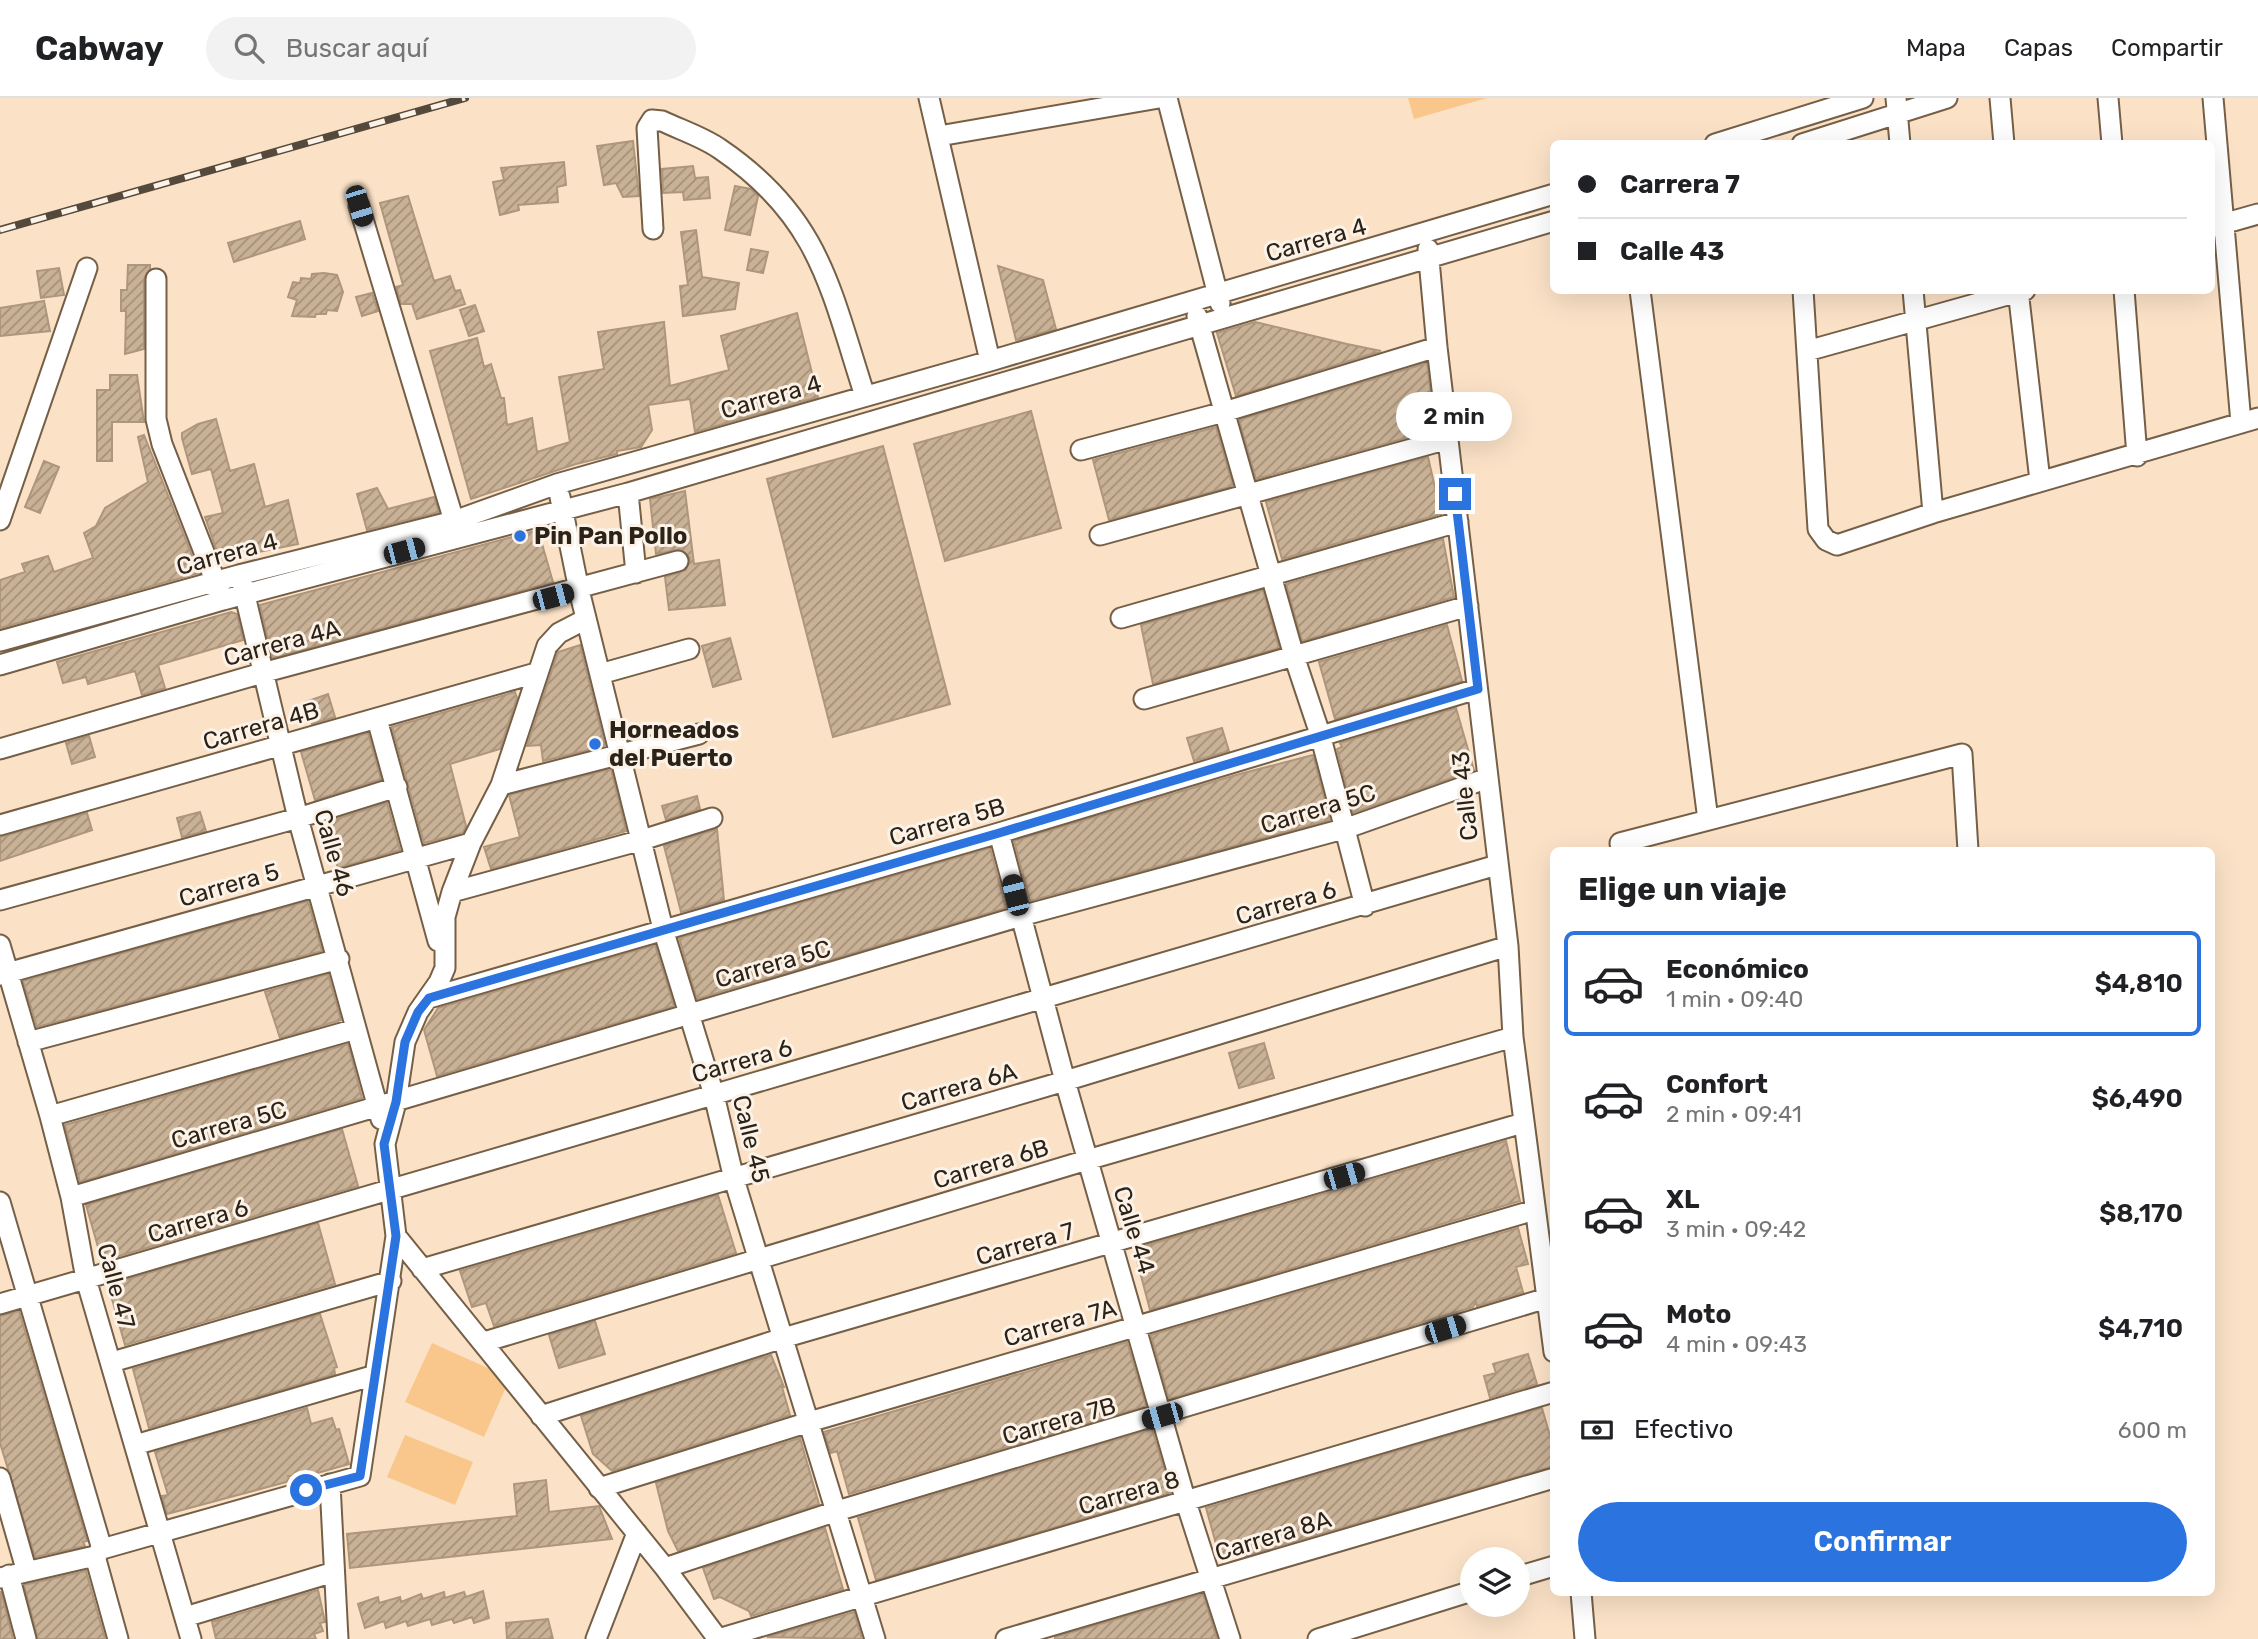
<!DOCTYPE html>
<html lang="es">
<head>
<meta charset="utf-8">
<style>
	body { margin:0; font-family:Rubik,sans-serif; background:#f2f2f2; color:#202124; height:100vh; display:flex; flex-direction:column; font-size:26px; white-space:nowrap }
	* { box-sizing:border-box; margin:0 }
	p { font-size:23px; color:#757577 }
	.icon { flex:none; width:38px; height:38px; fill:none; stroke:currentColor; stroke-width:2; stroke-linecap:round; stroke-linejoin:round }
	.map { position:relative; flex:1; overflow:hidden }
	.drawer { position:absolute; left:1550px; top:749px; width:665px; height:749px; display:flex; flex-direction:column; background:#fff; border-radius:10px; box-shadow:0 7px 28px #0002 }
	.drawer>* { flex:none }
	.hud { position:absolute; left:1550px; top:42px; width:665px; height:154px; border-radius:10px; box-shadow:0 7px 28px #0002; display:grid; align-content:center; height:154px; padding:0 28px; background:#fff }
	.controls { position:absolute; left:1460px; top:1449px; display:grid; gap:14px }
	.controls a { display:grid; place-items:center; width:70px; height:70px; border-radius:50%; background:#fff; box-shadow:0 7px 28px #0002; font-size:35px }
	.end { position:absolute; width:32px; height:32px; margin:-16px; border:9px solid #2b73df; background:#fff; box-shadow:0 0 0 4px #fff }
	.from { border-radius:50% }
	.bubble { position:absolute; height:49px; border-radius:24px; background:#fff; box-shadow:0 7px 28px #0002; font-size:23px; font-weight:600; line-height:49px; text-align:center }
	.car { position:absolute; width:21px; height:42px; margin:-21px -10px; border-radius:9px; box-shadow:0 0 5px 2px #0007; background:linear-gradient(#222 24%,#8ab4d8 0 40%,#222 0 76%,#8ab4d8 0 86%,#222 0) }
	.hud b { display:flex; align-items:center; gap:24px; height:66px; font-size:26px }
	.hud b+b { border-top:2px solid #e0e0e0 }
	.hud i { width:18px; height:18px; background:#202124 }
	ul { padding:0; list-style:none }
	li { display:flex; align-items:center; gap:21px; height:105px; margin:0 14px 10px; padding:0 14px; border:4px solid transparent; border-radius:10px }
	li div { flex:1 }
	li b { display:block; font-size:26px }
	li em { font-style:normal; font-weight:600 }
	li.on { border-color:#2b73df }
	li>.icon { width:63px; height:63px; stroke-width:1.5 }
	h2 { padding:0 28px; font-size:32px; line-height:84px }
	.pay { display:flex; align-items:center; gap:18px; height:77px; padding:0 28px; font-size:26px }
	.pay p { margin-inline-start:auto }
	.primary-button { display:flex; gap:14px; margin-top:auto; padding:14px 28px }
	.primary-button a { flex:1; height:80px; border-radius:42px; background:#2b73df; color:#fff; font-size:28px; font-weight:600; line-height:80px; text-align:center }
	header { display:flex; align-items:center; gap:42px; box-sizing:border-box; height:98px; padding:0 35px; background:#fff; border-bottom:2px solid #e0e0e0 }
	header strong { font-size:33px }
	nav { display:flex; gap:38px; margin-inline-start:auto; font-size:24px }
	.search { width:490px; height:63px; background:#f2f2f2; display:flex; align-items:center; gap:18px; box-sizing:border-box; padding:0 24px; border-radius:38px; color:#757577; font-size:26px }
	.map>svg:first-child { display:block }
	.garden { fill:#f9c68c }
	.building { fill:url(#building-hatch); stroke:#ae967d; stroke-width:2 }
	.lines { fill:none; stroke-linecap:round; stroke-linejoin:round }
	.minor-casing { stroke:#755f47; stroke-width:23 }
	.minor { stroke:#fff; stroke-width:19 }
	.rail-casing { stroke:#55493b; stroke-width:8 }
	.rail { stroke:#fcf2e7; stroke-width:5; stroke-dasharray:16; stroke-linecap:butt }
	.route { stroke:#2b73df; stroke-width:9 }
	.poi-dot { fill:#2b73df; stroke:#fcf2e7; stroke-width:2.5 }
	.labels { text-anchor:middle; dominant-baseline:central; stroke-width:6; stroke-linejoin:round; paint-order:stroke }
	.street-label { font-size:24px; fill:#2b2218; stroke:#fcf2e7 }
	.poi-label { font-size:24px; font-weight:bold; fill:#2b2218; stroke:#fcf2e7; text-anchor:start }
</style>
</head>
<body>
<header>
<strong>Cabway</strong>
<div class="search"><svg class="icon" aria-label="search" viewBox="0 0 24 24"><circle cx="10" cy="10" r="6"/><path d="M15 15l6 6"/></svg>Buscar aquí</div>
<nav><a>Mapa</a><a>Capas</a><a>Compartir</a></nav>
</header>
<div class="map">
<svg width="2258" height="1541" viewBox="0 0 2258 1541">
	<defs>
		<pattern id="building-hatch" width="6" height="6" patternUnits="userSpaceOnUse" patternTransform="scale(1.75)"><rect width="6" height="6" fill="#c9b196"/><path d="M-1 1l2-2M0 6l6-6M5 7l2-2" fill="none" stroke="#a39079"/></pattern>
	</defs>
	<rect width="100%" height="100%" fill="#fbe2c7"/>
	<path class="garden" d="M1408 0H1487L1414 21Z
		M432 1245 510 1280 484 1339 405 1304Z
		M405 1337 473 1364 455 1407 387 1379Z"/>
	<path class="building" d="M633 43 639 98 623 99 616 85 604 87 597 48Z
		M564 64 566 87 557 89 558 104 518 107 519 112 500 117 493 84 504 82 501 70Z
		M693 68 695 80 708 79 710 100 684 102 683 94 663 95 662 71Z
		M735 88 751 91 758 98 750 137 725 132Z
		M408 98 434 183 450 178 455 193 460 192 465 206 417 221 412 206H401L396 189 403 187 380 105Z
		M300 123 305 141 234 164 228 145Z
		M696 132 702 179 739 185 735 211 683 218 680 188 688 187 681 134Z
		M751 151 768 154 763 175 747 172Z
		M128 167H150V171L144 181V251L125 256 126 213H121V192H127Z
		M998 168 1043 182 1056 231 1016 242Z
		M59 170 64 197 41 200 37 173Z
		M324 175 337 177 343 194 337 213 327 212 326 216H316L315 219 292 218 297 202 288 199 293 184 300 185 301 180 311 181 312 176Z
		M372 195 378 213 362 218 356 199Z
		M44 203 50 233 0 238V210Z
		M475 207 484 233 469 238 460 212Z
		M797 215 818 299 695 334 690 301 648 307 652 332 641 349 617 353V356L576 366 471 401 430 253 477 240 484 269 491 266 501 300H504L507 327 532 320 537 354 570 344 559 279 604 271 598 234 664 224 670 288 729 272 721 238Z
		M1255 224 1347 246 1381 253 1236 298 1217 235Z
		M1427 265 1435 332 1256 381 1239 322Z
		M110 277H137L144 324H112V363H97V292H110Z
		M1031 313 1061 430 945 463 914 346Z
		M216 321 230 373 254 366 265 409 288 402 298 446 220 462 205 419 223 415 211 371 192 376 182 340V335L198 326Z
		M1216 329 1233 388 1109 422 1093 362Z
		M144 337 199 475 0 530V482L25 474 22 466 48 458 54 474 93 460 84 435 96 428 105 410 148 384 138 339Z
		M883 348 950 606 833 639 767 381Z
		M1428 359 1441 416 1282 461 1266 404Z
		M44 363 59 369 40 415 25 409Z
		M377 390 388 411 434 399 439 414 367 432 357 396Z
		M685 393 694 466 719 462 725 507 669 512 665 479 686 472 690 460 680 451 656 456 650 401Z
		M538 432 553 484 272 560 260 507Z
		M1443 441 1454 499 1302 543 1286 486Z
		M1263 492 1279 550 1153 586 1141 527Z
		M231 514 237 516 243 542 158 567 165 590 142 597 135 573 88 586 86 579 63 585 57 564Z
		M1447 527 1462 583 1335 621 1319 564Z
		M730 540 741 581 713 589 702 548Z
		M580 547 605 648 543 663 541 647 527 648 558 554Z
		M515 594 517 600 500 651 450 666 466 728 463 735 424 745 392 629Z
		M328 596 335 619 312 626 305 604Z
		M1456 610 1474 672 1353 715 1337 651 1342 649 1340 645Z
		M1222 630 1229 653 1194 663 1187 640Z
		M368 635 381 681 315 702 301 654Z
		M89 638 95 659 72 666 66 645Z
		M1313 657 1330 722 1030 803 1014 743 1236 677Z
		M611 671 626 733 491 771 484 749 520 739 509 697Z
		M697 698 700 711 666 722 662 708Z
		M387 705 400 752 338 770 324 725Z
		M200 714 206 733 182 739 177 720Z
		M87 715 92 732 0 763V739Z
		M717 731 724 802 681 814 664 748Z
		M990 750 1006 810 697 901 679 840Z
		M308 803 322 853 37 929 23 883Z
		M655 847 674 908 437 978 424 932 438 910Z
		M328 876 341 922 280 940 265 894Z
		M1264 945 1274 980 1239 990 1229 955Z
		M348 946 362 1000 80 1084 65 1027Z
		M342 1031 358 1088 102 1163 86 1107Z
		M1506 1043 1520 1103 1150 1212 1134 1151Z
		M718 1097 736 1155 494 1228 486 1205 472 1209 460 1173Z
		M318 1125 335 1186 125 1247 108 1187Z
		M1518 1130 1528 1166 1516 1169 1523 1194 1477 1208 1476 1204 1473 1209 1169 1301 1151 1237Z
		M19 1213 87 1443 83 1444 85 1448 35 1459 0 1345V1218Z
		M320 1216 337 1269 334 1270 335 1276 149 1330 133 1271Z
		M595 1223 605 1256 559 1270 549 1237Z
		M1127 1244 1146 1308 849 1396 837 1353 831 1355 824 1334Z
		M1528 1256 1537 1286 1490 1300 1484 1278 1496 1275 1493 1266Z
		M771 1257 784 1289H782L790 1317 612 1373 593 1356 581 1318Z
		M307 1310 311 1326 332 1320 336 1332 339 1331 349 1366 307 1378H288L290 1383 167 1416 162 1398 168 1397 155 1354Z
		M1542 1310 1554 1352V1368L1245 1458 1244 1453 1220 1460 1206 1410Z
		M1152 1331 1171 1395 876 1482 858 1420Z
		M800 1340 819 1406 678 1453 668 1433 656 1385Z
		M546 1382 549 1414 599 1408 612 1441 350 1470 347 1436 517 1418 514 1386Z
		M825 1430 843 1491 751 1518 749 1513 720 1499 714 1501 703 1470Z
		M86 1473 105 1541H38L24 1487Z
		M318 1492 325 1524 320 1525 323 1533 314 1536 316 1541H216L212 1524Z
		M1 1493 13 1541H0Z
		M483 1493 489 1520 474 1525 472 1519 454 1525 452 1521 432 1527 430 1521 408 1528 406 1523 386 1530 384 1523 365 1530 358 1506 378 1499 379 1505 400 1499 401 1504 421 1496 423 1501 444 1494 445 1500 464 1494 466 1499Z
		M1203 1496 1217 1541H1055V1539Z
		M854 1514 862 1541 767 1539Z
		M548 1521 553 1541H507L506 1525Z"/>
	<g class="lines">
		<defs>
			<path id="minor" d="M929 0 990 263
				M1167 0 1220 205
				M1896 0 1900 46
				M2000 0 2004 46
				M2108 0 2112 46
				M2213 0 2241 325
				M939 38 1159 0
				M1715 46 1863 0
				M1802 46 1947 0
				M359 108 454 423
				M2212 129 2258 116
				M653 131 647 30 652 22 662 23C681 32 703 39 720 51 820 119 830 190 865 298
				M1428 151 1437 249 1508 848 1513 939 1554 1254
				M156 181V321L162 346 220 495
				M1640 192 1708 722
				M1803 192 1818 431 1826 442 1837 447 1933 415 2258 320
				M1913 192 1933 415
				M2018 192 2040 383
				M2124 192 2137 358
				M1197 218 1294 558 1320 636 1365 808
				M1807 253 2025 192
				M1081 352 1224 314 1437 249
				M628 395 636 475
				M560 399 579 492 663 831 714 997 734 1081 875 1541
				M0 422 87 170
				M1100 437 1448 341
				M242 485 298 720 381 1021
				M1121 520 1458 424
				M0 543 239 477 454 423 557 386 990 263 1554 96
				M0 567 223 502 628 395 1554 123
				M600 576 689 551
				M1144 601 1468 508
				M377 621 438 843
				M0 651 262 575 678 463
				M501 687 699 636
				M0 727 536 575
				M999 735 1065 983 1186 1404 1230 1541
				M1621 752 1620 745 1962 656 1968 752
				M452 794 642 742 712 720
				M0 802 298 720 397 689
				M0 847 50 1018 71 1099 86 1181 191 1541
				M0 877 471 745
				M429 900 999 735 1477 591
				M28 944 339 861
				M50 1018 356 931
				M71 1099 1021 818 1347 730 1488 680
				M0 1104 102 1451
				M396 1138 665 1470 718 1541
				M422 1171 1065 983 1508 848
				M0 1206 1497 767
				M484 1244 1087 1062 1513 939
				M112 1264 391 1183
				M541 1318 783 1240 1523 1025
				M135 1347 375 1277
				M0 1380 26 1471
				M330 1386 338 1541
				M599 1390 809 1324 1535 1112
				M95 1458 118 1541
				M665 1470 837 1413 1547 1200
				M9 1477 26 1541
				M1517 1479 1554 1468
				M0 1480 95 1458 102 1451 360 1378 396 1138 385 1046 396 1004 405 944 418 914 439 884 445 870V819L452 794 471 745 501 687 547 548 559 535 586 521
				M1581 1494 1585 1541
				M185 1519 334 1474
				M596 1541 637 1435
				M718 1541 1554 1294
				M1006 1541 1554 1380
				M1318 1541 1472 1493"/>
		</defs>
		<use href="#minor" class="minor-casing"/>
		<use href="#minor" class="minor"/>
		<defs>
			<path id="rail" d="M0 132 465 0"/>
		</defs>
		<use href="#rail" class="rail-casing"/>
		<use href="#rail" class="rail"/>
	</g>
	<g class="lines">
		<path class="route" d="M306 1392 360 1378 396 1138 384 1046 396 1004 405 944 418 914 429 900 999 735 1478 591 1455 396"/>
	</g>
	<g class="poi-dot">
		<circle cx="520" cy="438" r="7"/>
		<circle cx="595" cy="646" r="7"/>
	</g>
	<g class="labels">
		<g class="street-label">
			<text transform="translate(1316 142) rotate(-16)">Carrera 4</text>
			<text transform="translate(771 299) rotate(-16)">Carrera 4</text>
			<text transform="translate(227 456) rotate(-15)">Carrera 4</text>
			<text transform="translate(282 545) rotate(-15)">Carrera 4A</text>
			<text transform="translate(261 628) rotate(-16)">Carrera 4B</text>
			<text transform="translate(1465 698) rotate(-96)">Calle 43</text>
			<text transform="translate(1318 711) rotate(-17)">Carrera 5C</text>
			<text transform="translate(947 724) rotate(-16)">Carrera 5B</text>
			<text transform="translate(334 755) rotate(74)">Calle 46</text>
			<text transform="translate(229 787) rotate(-16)">Carrera 5</text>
			<text transform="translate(1286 805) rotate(-16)">Carrera 6</text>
			<text transform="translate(773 866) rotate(-16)">Carrera 5C</text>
			<text transform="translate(742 963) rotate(-16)">Carrera 6</text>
			<text transform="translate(959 989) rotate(-16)">Carrera 6A</text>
			<text transform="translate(229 1027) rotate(-16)">Carrera 5C</text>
			<text transform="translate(751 1041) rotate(76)">Calle 45</text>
			<text transform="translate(991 1066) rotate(-17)">Carrera 6B</text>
			<text transform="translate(198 1123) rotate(-16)">Carrera 6</text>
			<text transform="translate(1134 1132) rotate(73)">Calle 44</text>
			<text transform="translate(1025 1146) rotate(-16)">Carrera 7</text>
			<text transform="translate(116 1188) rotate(75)">Calle 47</text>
			<text transform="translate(1060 1225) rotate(-16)">Carrera 7A</text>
			<text transform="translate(1059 1323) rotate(-16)">Carrera 7B</text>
			<text transform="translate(1129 1395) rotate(-16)">Carrera 8</text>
			<text transform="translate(1273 1438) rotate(-17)">Carrera 8A</text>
		</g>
		<g class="poi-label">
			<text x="534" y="438">Pin Pan Pollo</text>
			<text x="609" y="632">Horneados<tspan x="609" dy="28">del Puerto</tspan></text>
		</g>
	</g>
</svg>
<div class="controls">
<a><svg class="icon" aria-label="layers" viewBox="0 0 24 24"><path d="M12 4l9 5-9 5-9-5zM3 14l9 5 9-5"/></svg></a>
</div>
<i class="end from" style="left:306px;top:1392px"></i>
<i class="end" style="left:1455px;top:396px"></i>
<div class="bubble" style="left:1396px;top:294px;width:116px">2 min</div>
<i class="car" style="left:359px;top:108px;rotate:163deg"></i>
<i class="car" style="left:404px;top:453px;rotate:75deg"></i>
<i class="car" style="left:553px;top:499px;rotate:75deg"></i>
<i class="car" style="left:1015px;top:797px;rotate:346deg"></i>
<i class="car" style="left:1344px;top:1078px;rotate:74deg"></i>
<i class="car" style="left:1445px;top:1231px;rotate:73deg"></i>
<i class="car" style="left:1162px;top:1318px;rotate:254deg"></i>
<div class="hud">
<b><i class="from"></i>Carrera 7</b>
<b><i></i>Calle 43</b>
</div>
<section class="drawer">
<h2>Elige un viaje</h2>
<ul>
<li class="on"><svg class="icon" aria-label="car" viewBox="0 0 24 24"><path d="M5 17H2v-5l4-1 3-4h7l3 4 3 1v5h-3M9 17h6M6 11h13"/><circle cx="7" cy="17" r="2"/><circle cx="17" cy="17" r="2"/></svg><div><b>Económico</b><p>1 min · 09:40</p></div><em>$4,810</em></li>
<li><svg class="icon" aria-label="car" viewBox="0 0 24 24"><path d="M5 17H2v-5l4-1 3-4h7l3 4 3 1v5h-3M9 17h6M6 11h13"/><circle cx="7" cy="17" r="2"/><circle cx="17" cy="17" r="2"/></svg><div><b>Confort</b><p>2 min · 09:41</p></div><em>$6,490</em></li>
<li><svg class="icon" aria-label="car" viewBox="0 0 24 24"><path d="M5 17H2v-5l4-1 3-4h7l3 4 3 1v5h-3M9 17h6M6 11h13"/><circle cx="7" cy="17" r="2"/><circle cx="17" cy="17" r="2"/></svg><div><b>XL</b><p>3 min · 09:42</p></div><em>$8,170</em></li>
<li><svg class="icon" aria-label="car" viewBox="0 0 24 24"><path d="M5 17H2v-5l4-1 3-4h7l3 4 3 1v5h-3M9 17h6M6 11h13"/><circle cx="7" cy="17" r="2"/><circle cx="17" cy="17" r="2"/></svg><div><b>Moto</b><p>4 min · 09:43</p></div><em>$4,710</em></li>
</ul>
<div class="pay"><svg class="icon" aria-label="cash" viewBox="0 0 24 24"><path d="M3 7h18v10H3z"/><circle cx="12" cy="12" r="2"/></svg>Efectivo<p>600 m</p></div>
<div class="primary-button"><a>Confirmar</a></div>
</section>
</div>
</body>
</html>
